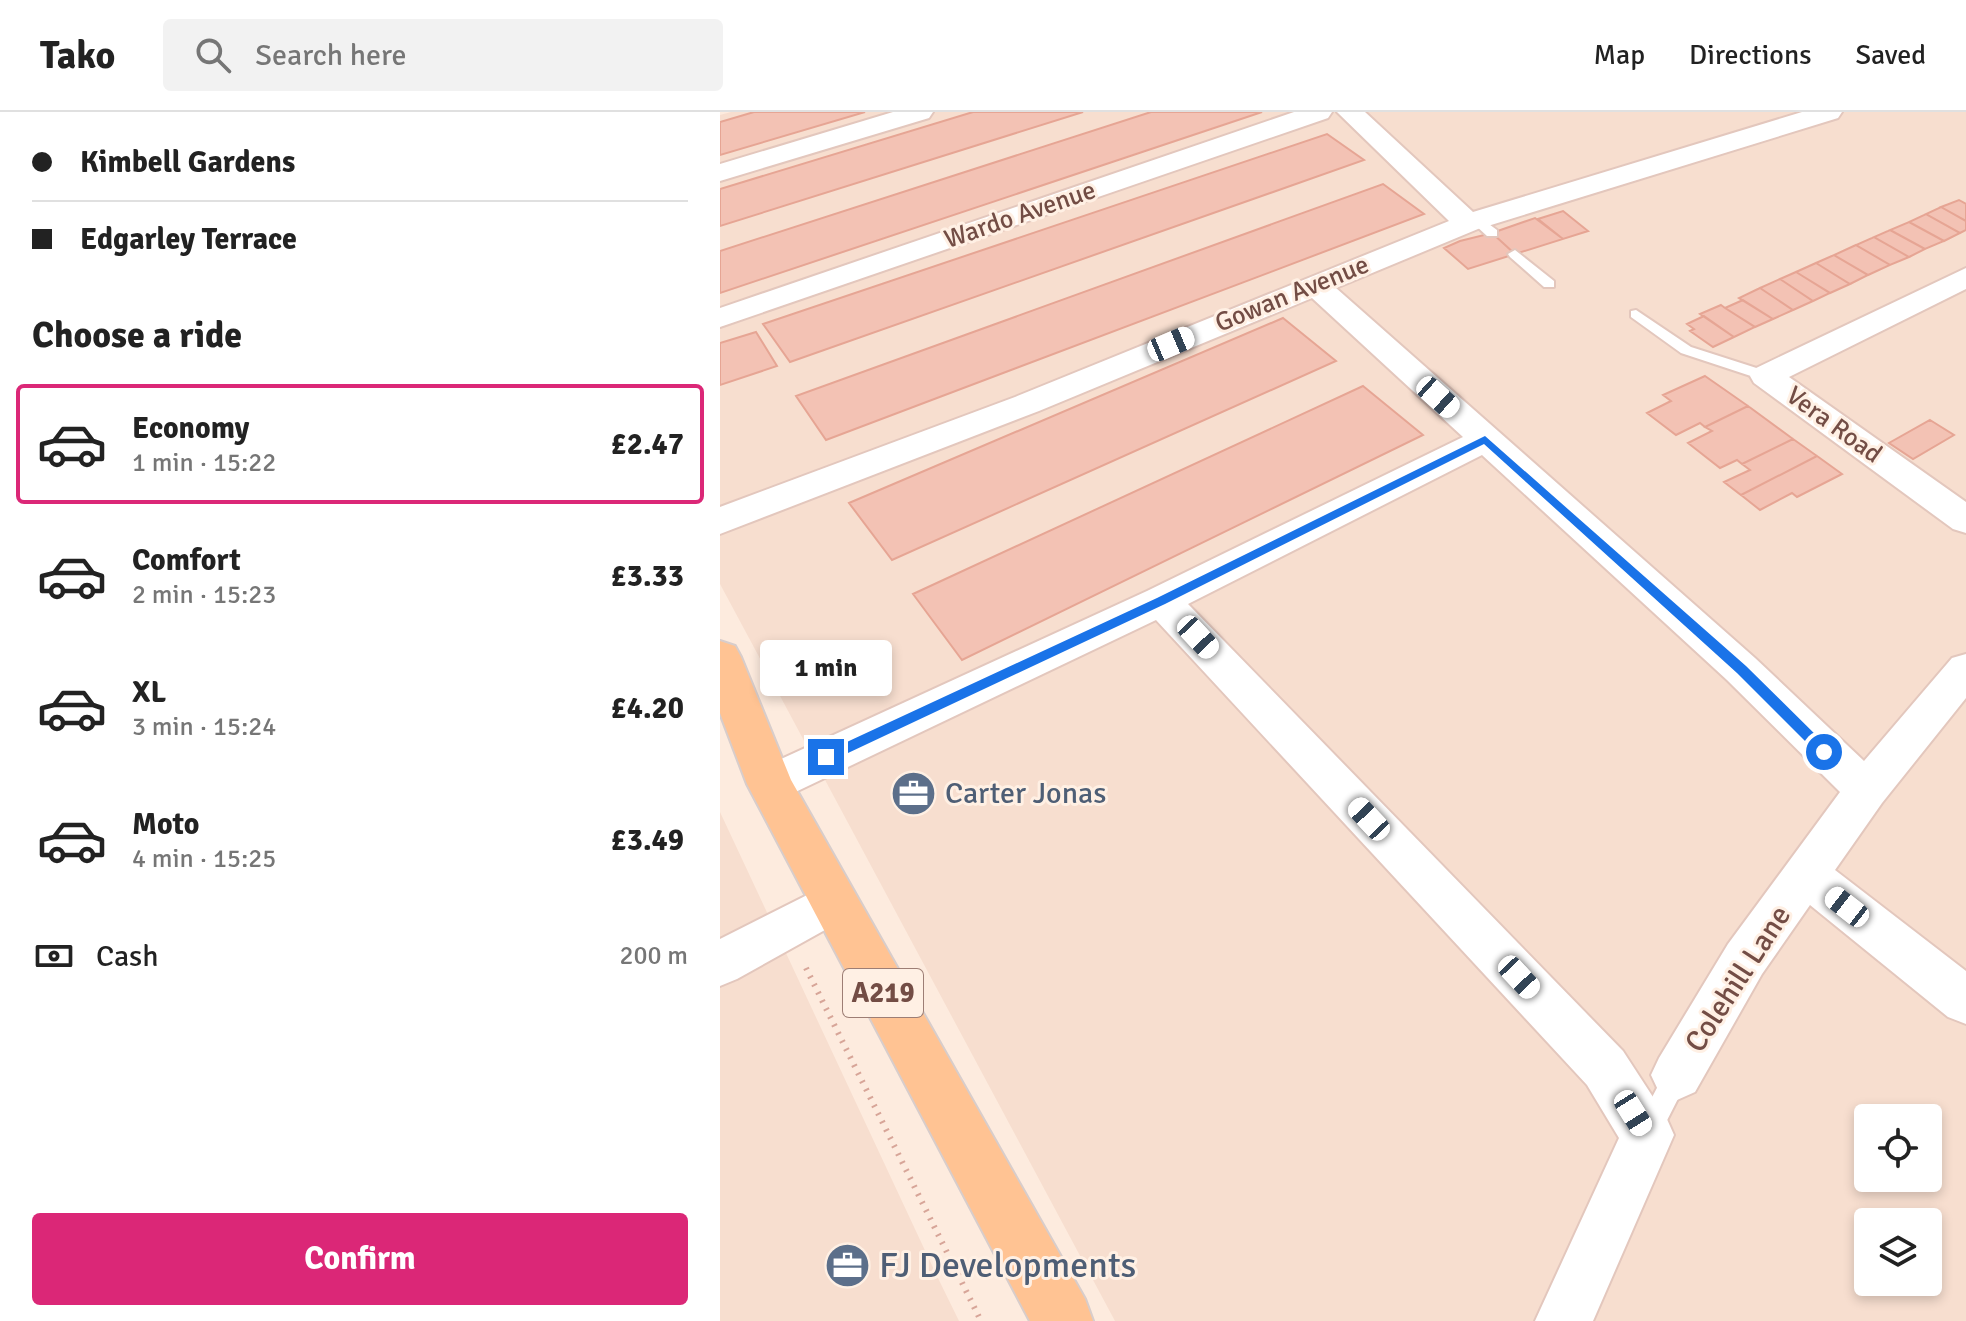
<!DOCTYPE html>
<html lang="en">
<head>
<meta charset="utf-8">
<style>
	body { margin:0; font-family:Signika,sans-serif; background:#f2f2f2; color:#222; height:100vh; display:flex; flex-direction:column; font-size:30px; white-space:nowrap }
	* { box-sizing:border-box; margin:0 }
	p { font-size:26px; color:#767676 }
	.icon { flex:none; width:44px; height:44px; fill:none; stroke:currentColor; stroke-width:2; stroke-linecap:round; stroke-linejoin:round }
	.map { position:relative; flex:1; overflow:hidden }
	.details { display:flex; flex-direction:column; background:#fff; width:720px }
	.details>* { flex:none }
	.guide { display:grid; align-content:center; height:176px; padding:0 32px; background:#fff }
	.controls { position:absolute; left:1134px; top:992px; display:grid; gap:16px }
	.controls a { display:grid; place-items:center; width:88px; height:88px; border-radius:8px; background:#fff; box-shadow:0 4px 12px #0003; font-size:40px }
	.end { position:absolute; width:36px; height:36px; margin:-18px; border:10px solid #1a73e8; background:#fff; box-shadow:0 0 0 4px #fff }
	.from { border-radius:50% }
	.bubble { position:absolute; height:56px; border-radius:8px; background:#fff; box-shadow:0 4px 12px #0003; font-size:26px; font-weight:800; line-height:56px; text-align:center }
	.car { position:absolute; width:24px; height:48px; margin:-24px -12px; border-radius:10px; box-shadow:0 0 6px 2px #0007; background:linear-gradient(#fff 24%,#345 0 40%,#fff 0 76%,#345 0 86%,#fff 0) }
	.guide b { display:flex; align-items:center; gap:28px; height:76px; font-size:30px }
	.guide b+b { border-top:2px solid #e0e0e0 }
	.guide i { width:20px; height:20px; background:#222 }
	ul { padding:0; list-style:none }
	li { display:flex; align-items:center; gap:24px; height:120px; margin:0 16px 12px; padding:0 16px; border:4px solid transparent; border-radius:8px }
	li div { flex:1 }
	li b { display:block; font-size:30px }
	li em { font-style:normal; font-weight:800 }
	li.current { border-color:#db2777 }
	li>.icon { width:72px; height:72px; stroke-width:1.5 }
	h2 { padding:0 32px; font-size:36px; line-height:96px }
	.pay { display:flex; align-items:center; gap:20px; height:88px; padding:0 32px; font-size:30px }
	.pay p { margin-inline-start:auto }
	.primary-button { display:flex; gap:16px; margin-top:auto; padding:16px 32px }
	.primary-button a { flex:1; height:92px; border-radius:8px; background:#db2777; color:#fff; font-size:32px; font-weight:800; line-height:92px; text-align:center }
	header { display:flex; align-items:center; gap:48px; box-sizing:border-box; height:112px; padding:0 40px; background:#fff; border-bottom:2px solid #e0e0e0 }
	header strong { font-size:38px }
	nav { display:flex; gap:44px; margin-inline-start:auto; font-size:28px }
	.search { width:560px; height:72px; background:#f2f2f2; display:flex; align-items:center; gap:20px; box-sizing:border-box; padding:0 28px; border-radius:8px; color:#767676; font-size:30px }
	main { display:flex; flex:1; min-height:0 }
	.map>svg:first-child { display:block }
	.residential { fill:#f7decf; fill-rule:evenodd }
	.building { fill:#f3c2b4; stroke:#e6a594; stroke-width:2 }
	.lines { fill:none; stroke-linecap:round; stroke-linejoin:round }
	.lane-casing { stroke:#e3c7bd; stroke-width:4 }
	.street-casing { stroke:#e3c7bd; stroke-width:4 }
	.primary-casing { stroke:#d8cdcb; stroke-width:4 }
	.path { stroke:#d7a598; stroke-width:6; stroke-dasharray:2 7; stroke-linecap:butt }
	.lane { fill:#fff; fill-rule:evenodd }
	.street { fill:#fff; fill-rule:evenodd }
	.primary { fill:#ffc393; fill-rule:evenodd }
	.route { fill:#1a73e8 }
	.labels { text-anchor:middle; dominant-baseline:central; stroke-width:6; stroke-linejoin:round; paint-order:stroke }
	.far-street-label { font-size:26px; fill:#734d45; stroke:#fff0e4 }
	.shield { fill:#fff0e4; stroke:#9d7e75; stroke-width:2 }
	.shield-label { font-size:28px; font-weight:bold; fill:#734d45 }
	.service-label { font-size:30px; fill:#4e5e75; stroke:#fff0e4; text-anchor:start }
	.street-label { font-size:30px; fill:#734d45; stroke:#fff0e4 }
	.near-service-label { font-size:36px; fill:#4e5e75; stroke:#fff0e4; text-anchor:start }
</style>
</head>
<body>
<header>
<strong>Tako</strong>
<div class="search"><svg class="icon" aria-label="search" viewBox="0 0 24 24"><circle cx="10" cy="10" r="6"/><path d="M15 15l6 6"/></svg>Search here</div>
<nav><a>Map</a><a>Directions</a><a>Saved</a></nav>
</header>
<main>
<section class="details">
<div class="guide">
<b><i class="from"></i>Kimbell Gardens</b>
<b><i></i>Edgarley Terrace</b>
</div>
<h2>Choose a ride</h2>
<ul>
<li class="current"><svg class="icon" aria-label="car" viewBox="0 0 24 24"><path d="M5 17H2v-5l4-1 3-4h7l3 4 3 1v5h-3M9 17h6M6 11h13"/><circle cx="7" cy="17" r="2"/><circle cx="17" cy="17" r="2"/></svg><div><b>Economy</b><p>1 min · 15:22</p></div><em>£2.47</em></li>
<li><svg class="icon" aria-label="car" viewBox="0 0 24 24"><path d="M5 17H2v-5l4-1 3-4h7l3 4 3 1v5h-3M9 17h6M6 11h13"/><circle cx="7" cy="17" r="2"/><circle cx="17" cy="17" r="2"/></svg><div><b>Comfort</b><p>2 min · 15:23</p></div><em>£3.33</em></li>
<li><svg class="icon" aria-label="car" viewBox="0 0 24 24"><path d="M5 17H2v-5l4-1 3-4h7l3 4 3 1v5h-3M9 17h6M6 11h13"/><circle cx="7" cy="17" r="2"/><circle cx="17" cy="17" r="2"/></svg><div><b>XL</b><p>3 min · 15:24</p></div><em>£4.20</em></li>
<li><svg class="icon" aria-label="car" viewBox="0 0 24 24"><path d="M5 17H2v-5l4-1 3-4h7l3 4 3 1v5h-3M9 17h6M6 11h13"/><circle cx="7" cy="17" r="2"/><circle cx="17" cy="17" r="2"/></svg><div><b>Moto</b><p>4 min · 15:25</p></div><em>£3.49</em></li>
</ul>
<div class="pay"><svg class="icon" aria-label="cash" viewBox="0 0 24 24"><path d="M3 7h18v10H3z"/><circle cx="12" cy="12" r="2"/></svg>Cash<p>200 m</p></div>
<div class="primary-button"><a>Confirm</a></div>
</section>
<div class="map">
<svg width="1246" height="1209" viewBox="0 0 1246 1209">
	<rect width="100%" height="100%" fill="#fdebde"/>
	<path class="residential" d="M11 0H1246V1209H395L0 472V3ZM1148 1006H1208V1066H1148ZM1148 1110H1208V1170H1148Z
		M0 700 216 1162 239 1209H0Z"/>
	<path class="building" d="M34 0H145L0 43V10Z
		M253 0H363L0 114V77Z
		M431 0H542L0 181V139Z
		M607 22 644 48 70 250 43 212Z
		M663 72 704 102 106 328 76 284Z
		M1239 88 1246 92V109L1221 95Z
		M1221 95 1246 109V118L1240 121 1206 102Z
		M843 99 868 119 843 127 818 107Z
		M1206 102 1240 121 1224 129 1189 110Z
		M815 106 843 127 795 142 772 121Z
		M1189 110 1224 129 1205 137 1170 118Z
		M1170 118 1205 137 1189 145 1154 125Z
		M772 121 795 142 748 157 724 136 740 129Z
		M1154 125 1189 145 1170 153 1136 133Z
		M1136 133 1170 153 1148 163 1114 143Z
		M1114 143 1148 163 1130 172 1096 151Z
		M1096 151 1130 172 1110 181 1076 160Z
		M1076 160 1110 181 1093 189 1060 167Z
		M1060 167 1093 189 1073 198 1040 176Z
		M1040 176 1073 198 1053 207 1019 186Z
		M1023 188 1053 207 1035 215 1005 196Z
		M1001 193 1005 196 1035 215 1014 225 980 202Z
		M984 204 1014 225 993 235 970 219 974 217 967 212Z
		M563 206 616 249 172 448 129 391Z
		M36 220 57 254 0 273V231Z
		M985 264 1028 294 985 315 980 311 956 323 927 301 951 289 943 283Z
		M643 274 703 323 242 548 193 482Z
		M1028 294 1073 327 1022 352 1017 348 1000 356 968 331 992 319 985 315Z
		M1210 308 1234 323 1193 347 1169 331Z
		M1073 327 1097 344 1021 383 1004 370 1030 358 1022 352Z
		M1097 344 1122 362 1077 385 1072 381 1040 398 1021 383Z"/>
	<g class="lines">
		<defs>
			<path id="lane" d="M758 104 777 118V124H767L753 111V105Z
				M795 138 834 169V175H824L790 145 788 142Z
				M916 198 971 235 1052 261 1054 264 1046 269 961 241 911 205V199Z
				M957 951 966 955 969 963 966 971 937 1028 928 1031 919 1028 915 1019 919 1010 948 955Z"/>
			<path id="street" d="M173 0H213L209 6 0 69V52Z
				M574 0H612L608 6 0 215V196Z
				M617 0H645L753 100 1082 0H1122L1118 6 758 117 616 176 1035 546 1144 649 1232 546 1246 542V586L1162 691 1115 758 1246 859V912L1228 905 1090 793 1042 862 975 980 957 988 939 980 931 963 939 946 1008 832 1120 680 1007 568 762 343 468 492 903 939 946 1005 954 1023 873 1209H815L899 1026 867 973 436 508 65 685 50 690 35 685 28 672 35 659 427 479 743 325 592 186 319 299 0 422V395L295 285 729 109Z
				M1246 156V177L1069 265 1246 390V421L1233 417 1034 271 1030 264 1034 257Z
				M113 770 130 776 136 790 130 804 17 867 0 874V827Z"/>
			<path id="primary" d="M0 529 15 534 21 545 71 668 365 1187 373 1209H310L27 672 0 601Z"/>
		</defs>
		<use href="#lane" class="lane-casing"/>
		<use href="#street" class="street-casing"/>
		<use href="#primary" class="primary-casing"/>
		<path class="path" d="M86 856 261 1209"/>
		<use href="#lane" class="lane"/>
		<use href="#street" class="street"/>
		<use href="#primary" class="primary"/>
	</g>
	<path class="route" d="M765 324 1026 554 1109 636V644H1100L1017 561 764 332 445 492 111 649 106 651 99 645 101 642 437 486Z"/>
	<defs>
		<symbol id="office-disc" viewBox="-11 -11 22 22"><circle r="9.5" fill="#5c6f8a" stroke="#fff0e4"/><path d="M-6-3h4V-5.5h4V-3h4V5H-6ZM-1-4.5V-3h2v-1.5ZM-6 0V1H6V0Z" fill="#fff"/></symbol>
	</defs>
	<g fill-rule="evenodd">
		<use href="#office-disc" x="168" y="656" width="51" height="51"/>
		<use href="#office-disc" x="102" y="1128" width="51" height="51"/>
	</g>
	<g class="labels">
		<g class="far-street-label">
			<text transform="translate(300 103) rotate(-19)">Wardo Avenue</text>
			<text transform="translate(572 182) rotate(-22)">Gowan Avenue</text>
			<text transform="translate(1114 313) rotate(36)">Vera Road</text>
		</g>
		<rect class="shield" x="123" y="857" width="80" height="48" rx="6"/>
		<g class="shield-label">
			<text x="163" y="881">A219</text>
		</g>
		<g class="service-label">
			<text x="225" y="681">Carter Jonas</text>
		</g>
		<g class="street-label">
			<text transform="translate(1018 867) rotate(-57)">Colehill Lane</text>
		</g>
		<g class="near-service-label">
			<text x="159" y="1153">FJ Developments</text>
		</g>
	</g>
</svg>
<div class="controls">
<a><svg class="icon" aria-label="locate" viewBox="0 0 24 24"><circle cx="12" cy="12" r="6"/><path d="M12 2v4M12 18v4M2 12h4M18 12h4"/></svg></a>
<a><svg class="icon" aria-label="layers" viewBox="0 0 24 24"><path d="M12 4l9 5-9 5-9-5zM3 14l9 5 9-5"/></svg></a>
</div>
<i class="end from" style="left:1104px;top:640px"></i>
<i class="end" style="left:106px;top:645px"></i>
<div class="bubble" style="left:40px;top:528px;width:132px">1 min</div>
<i class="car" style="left:451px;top:232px;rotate:67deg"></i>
<i class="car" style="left:718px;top:285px;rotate:132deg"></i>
<i class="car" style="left:478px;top:525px;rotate:137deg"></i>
<i class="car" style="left:649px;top:707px;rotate:317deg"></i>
<i class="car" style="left:1127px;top:795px;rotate:308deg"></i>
<i class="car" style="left:799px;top:865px;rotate:137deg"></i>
<i class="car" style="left:913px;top:1001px;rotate:148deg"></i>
</div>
</main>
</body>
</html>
